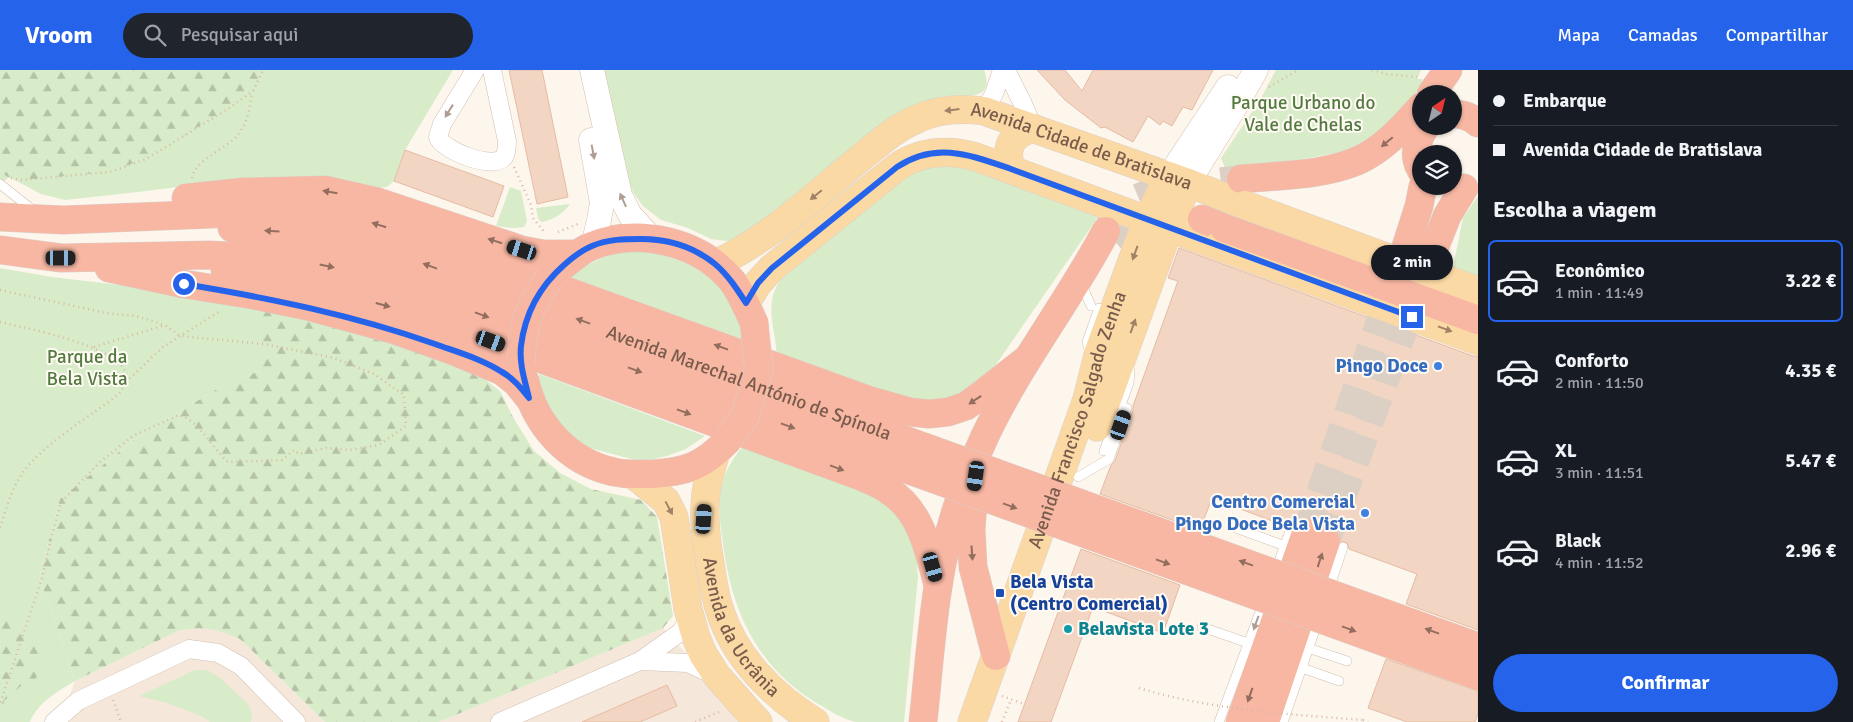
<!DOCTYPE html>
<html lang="pt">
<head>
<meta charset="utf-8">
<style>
	body { margin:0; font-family:Signika,sans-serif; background:#20242c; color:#f1f3f6; height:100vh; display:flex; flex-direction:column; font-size:19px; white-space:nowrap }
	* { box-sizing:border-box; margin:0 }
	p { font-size:16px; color:#9ea1a6 }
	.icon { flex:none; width:28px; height:28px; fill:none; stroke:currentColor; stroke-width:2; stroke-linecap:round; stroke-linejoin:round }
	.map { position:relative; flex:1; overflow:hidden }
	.panel { display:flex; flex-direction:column; background:#171b24; width:375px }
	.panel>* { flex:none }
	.top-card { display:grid; align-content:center; height:110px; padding:0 15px; background:#171b24 }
	.needle { width:32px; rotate:35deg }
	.buttons { position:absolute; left:1412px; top:15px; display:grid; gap:10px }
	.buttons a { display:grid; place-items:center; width:50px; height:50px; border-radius:50%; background:#171b24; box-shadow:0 1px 4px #0004; font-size:25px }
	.end { position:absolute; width:22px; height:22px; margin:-11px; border:6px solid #2563eb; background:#fff; box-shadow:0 0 0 2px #fff }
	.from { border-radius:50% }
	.bubble { position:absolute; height:35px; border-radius:18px; background:#171b24; box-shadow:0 1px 4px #0004; font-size:16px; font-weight:700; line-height:35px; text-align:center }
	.car { position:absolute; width:15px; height:30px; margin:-15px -8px; border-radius:6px; box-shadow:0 0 4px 1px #0007; background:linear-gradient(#222 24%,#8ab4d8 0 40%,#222 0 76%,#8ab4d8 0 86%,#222 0) }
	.top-card b { display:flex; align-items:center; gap:18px; height:48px; font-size:19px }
	.top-card b+b { border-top:1px solid #363941 }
	.top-card i { width:12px; height:12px; background:#f1f3f6 }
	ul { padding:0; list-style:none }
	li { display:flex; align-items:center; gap:15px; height:82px; margin:0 10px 8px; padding:0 5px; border:2px solid transparent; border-radius:8px }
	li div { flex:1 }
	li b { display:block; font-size:19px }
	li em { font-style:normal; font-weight:700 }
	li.on { border-color:#2563eb }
	li>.icon { width:45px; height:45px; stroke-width:1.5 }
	h2 { padding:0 15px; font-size:22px; line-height:60px }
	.button { display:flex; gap:10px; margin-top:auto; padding:10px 15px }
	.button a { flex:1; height:58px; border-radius:30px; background:#2563eb; color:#fff; font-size:20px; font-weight:700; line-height:58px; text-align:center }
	header { display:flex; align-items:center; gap:30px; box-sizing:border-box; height:70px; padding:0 25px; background:#2563eb; color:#fff }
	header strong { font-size:24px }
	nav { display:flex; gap:28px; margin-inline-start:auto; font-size:18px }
	.search { width:350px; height:45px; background:#20242c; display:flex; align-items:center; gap:12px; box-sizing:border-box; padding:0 18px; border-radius:28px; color:#9ea1a6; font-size:19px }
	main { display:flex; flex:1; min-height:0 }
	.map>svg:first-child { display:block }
	.residential { fill:#f5e8da }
	.green { fill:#d8ecc9 }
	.forest { fill:url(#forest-firs) }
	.building { fill:#f3d5c3; stroke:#e6bba3 }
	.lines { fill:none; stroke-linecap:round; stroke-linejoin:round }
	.highway-tunnel { stroke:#dcd0c4; stroke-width:28; stroke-dasharray:28 14; stroke-linecap:butt }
	.lane-casing { stroke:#d1beb0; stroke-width:10 }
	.street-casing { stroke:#d1beb0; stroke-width:19 }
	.secondary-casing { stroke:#d6c0b0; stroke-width:25 }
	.primary-casing { stroke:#dad1cd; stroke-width:29 }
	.highway-casing { stroke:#dad1cd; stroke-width:29 }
	.path { stroke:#d9b8a5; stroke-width:2.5; stroke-dasharray:1 4; stroke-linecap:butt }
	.lane { stroke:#fff; stroke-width:9 }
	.street { stroke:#fff; stroke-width:18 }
	.secondary { stroke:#fff; stroke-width:24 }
	.primary { stroke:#fbd9a5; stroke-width:28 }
	.highway { stroke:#f7b7a3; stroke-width:28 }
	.primary-bridge-casing { stroke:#dad1cd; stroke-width:29; stroke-linecap:butt }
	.highway-bridge-casing { stroke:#dad1cd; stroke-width:29; stroke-linecap:butt }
	.path-bridge { stroke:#d9b8a5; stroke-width:2.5; stroke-dasharray:1 4; stroke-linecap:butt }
	.primary-bridge { stroke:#fbd9a5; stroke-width:28 }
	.highway-bridge { stroke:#f7b7a3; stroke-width:28 }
	.oneway { fill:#a18267 }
	.oneway2 { fill:#af9d94 }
	.oneway3 { fill:#936e5e }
	.route { stroke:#2563eb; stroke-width:6 }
	.shop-dot { fill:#3f7fe0; stroke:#fffaf3; stroke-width:2 }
	.transit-dot { fill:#1a4fb4; stroke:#fffaf3; stroke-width:2 }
	.culture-dot { fill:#0f9aa8; stroke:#fffaf3; stroke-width:2 }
	.labels { text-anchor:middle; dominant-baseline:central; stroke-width:4; stroke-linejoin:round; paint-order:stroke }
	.park-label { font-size:19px; fill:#537a41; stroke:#fffaf3 }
	.street-label { font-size:19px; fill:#7a5c4d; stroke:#fffaf3 }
	.shop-label { font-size:19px; font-weight:bold; fill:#366cbe; stroke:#fffaf3; text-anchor:end }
	.transit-label { font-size:19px; font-weight:bold; fill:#164399; stroke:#fffaf3; text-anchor:start }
	.culture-label { font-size:19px; font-weight:bold; fill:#0d838f; stroke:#fffaf3; text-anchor:start }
</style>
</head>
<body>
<header>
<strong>Vroom</strong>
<div class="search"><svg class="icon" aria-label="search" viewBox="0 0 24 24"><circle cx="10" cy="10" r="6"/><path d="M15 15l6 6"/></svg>Pesquisar aqui</div>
<nav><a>Mapa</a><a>Camadas</a><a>Compartilhar</a></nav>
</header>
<main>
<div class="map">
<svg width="1478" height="652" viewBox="0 0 1478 652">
	<defs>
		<pattern id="forest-firs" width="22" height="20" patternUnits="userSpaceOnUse" patternTransform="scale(1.25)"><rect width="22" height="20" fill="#d8ecc9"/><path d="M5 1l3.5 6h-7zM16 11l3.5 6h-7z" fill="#b4c2a5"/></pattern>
	</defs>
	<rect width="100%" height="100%" fill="#fdf6ec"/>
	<path class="residential" d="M191 557 205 558 224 561 240 569 325 652H60L75 611 178 561Z
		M663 558 748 652H439Z"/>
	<path class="green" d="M0 0H453L405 80 394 111 387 117 378 118 315 107H258L138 122 65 130 41 124 9 107 0 115Z
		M604 0H984C993 24 978 26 959 26L749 162 734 170 727 171 711 169 688 158 661 150 643 136 633 122 627 106Z
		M1276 0H1421L1417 9H1423L1410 34 1371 69 1357 76 1342 82 1297 90 1226 100 1221 88 1260 30Z
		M937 96 960 97 972 100 1098 147 988 306 958 327 915 334 777 288C776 258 762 234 782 208L905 108 920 100Z
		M510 117 521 121 527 151 524 157 513 158 496 156Z
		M1478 126V206L1453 197 1463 148Z
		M570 134C564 143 552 151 541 152L538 148 536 138Z
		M634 179C675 185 720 201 736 244 740 253 741 264 742 274L566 209C587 193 607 184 634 179Z
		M0 198 52 207 145 218 261 238V301L230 311 138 367 60 429 39 507 75 611C57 622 38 632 30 652H0Z
		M539 304 705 366 686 379 667 386 650 390H635L586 377 556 354 539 319Z
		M744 375 838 409 887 433 902 449 916 481 918 507 904 652C890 652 869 652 855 652 842 649 829 640 818 634 757 597 732 542 723 474 717 434 716 407 744 375Z
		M195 600H207L219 607 248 634 252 644 251 652H210L201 646 167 633 139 626Z"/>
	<path class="forest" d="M0 0H264L250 22 236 33 172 73 134 93 112 100 97 103 35 109H17L8 107 0 102Z
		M261 238 382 267 474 301 500 321 514 349 534 381 560 403 591 419 641 430 657 447 673 546 663 558 439 652H325L240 569C219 559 201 555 178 561L75 611 39 507 60 429 138 367 230 311 261 301Z
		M2 549C15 554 36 564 41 578 43 583 42 592 43 598L33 612 21 616 4 631 0 652V551Z"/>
	<path class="building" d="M509 0H542L568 127 537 134Z
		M1037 0H1065L1082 21 1093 0H1213L1192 40 1183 37 1172 56 1163 51 1160 55 1148 46 1133 72 1105 57 1101 58 1065 30Z
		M405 80 504 116 493 147 394 111Z
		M1179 178 1473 286H1478V560L1406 534 1417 504 1349 479 1347 473 1341 471 1337 460 1331 456 1320 457 1317 452 1312 448H1303L1294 453 1289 452 1285 456 1212 428 1200 460 1100 424 1111 395 1115 391 1133 340V336L1178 211 1168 208Z
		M1081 479 1180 515 1163 563 1093 537 1051 652H1018Z
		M1386 589 1478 621V644L1475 652H1407L1368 638Z
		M667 615 677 636 640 652H582Z"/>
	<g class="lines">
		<path class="highway-tunnel" d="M1109 156C1114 147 1120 138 1129 132 1153 117 1211 113 1241 109
			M1118 175 1145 152 1157 145
			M1306 463 1393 215
			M1326 471 1417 223"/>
		<defs>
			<path id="lane" d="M0 114 34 141
				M1081 213 1091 236
				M1090 283 1087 272 1099 238
				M1104 381 1129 313 1130 301 1128 297
				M1078 407 1109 389 1127 338
				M1236 458 1285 476
				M1275 502 1291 458
				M1329 519 1343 477
				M1202 557 1248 573
				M1308 578 1347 591
				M1302 598 1339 611
				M1219 652 1264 531
				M1283 652 1318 551"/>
			<path id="street" d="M475 0 442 54 438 67C442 80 494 101 504 87 507 82 507 76 507 71L492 0
				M1006 0 1023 34 1033 58
				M984 41 994 24 1002 0
				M640 591 688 593 714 605
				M54 652 78 631 189 579 218 583 241 596 296 652
				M500 652 640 591 682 561 689 545"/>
			<path id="secondary" d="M592 0 620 125 630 145 652 169
				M591 70 602 133 599 150 593 176
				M1169 106 1228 17
				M1188 113 1235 37 1256 0"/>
			<g id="primary">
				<path d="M1011 99C1005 76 1010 66 1033 58"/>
				<path id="s1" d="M715 194C768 170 812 128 857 91 876 76 895 58 917 49 938 39 962 38 984 41L1188 113 1245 135"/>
				<path d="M746 233 758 213 772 198 897 97C921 81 948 79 976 87L1218 176"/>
				<path d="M1097 357 1169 158 1188 113"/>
				<path id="s2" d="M716 382C713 393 709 405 707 416 702 443 706 472 711 499 713 513 715 527 720 541 735 588 773 626 815 652"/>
				<path d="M634 405 666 431 674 447 688 539 696 567 703 584 717 606 758 652"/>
				<path id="s3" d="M972 652 1087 329 1099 281 1147 150 1169 106"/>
			</g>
			<g id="highway">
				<path d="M1431 24 1448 0"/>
				<path d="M1454 44C1463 44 1471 47 1478 53"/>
				<path d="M1421 100C1412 86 1417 69 1426 56"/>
				<path d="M1241 109C1279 105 1321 106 1357 91 1383 80 1403 57 1421 37"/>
				<path d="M186 128 243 122 325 120 378 132 522 180 543 184H577"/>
				<path d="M0 147 63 150 285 141 334 144 380 155 442 176 868 330 910 342 929 344 948 342 966 336 981 325 1027 289"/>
				<path d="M1202 149 1224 158"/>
				<path id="s4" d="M232 158 298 163 387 181 924 377"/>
				<path d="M0 180 61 188 210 185 295 189 382 208 915 402"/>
				<path d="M1404 183 1419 136 1423 116"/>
				<path d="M1429 192 1447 146 1464 118"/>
				<path d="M564 195C573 188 581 180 592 176 640 157 701 172 733 212 742 225 748 239 754 253"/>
				<path d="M109 198 184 214 253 225 307 236 395 260 454 281 502 301 517 313 529 328"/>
				<path d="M225 200 319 218 419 244 860 406C870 410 880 414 888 420 922 441 928 480 938 515"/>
				<path d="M525 311C535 355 568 392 614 402 626 405 639 404 652 404 686 402 703 396 727 371"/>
				<path d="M974 421 971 459 973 497 996 586"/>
				<path d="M923 652C928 607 931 561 938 517 945 467 964 411 985 366 1019 294 1069 231 1106 161"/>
				<path d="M1240 652 1306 463"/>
				<path d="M1265 652 1326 471"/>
			</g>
		</defs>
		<use href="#lane" class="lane-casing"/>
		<use href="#street" class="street-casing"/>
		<use href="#secondary" class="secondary-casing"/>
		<use href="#primary" class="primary-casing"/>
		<use href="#highway" class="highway-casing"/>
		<path class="path" d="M133 0H136
			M1372 0 1386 4 1417 7
			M1269 17 1298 0
			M514 97 531 135 533 148 545 163
			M11 108 21 110 110 102 146 89 228 39 253 21 263 0
			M192 108C195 89 228 79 239 63 248 52 250 36 252 23
			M558 162 578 154
			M0 220 106 243 136 246 165 255 180 266 264 274 334 288 374 304 404 325 406 356 379 375 350 380 326 378 299 384 294 380 282 390 228 392C212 378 200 351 179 345L133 366 100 392 61 432 52 464 42 508 0 634
			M0 252C25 258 120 276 126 304 127 311 124 316 121 322 92 346 42 374 22 404 11 419 6 440 0 458
			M94 277 165 255
			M126 312 163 277 220 241
			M1002 626 1024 634
			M113 630 121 652
			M1363 650 1368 652
			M695 652 721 641
			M1002 652 1011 630"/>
		<use href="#lane" class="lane"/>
		<use href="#street" class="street"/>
		<use href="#secondary" class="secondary"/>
		<use href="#primary" class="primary"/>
		<use href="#highway" class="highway"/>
		<defs>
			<path id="primary-bridge" d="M1245 135 1478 221
				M1218 176 1478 271"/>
			<path id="highway-bridge" d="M1224 158 1478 250
				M521 295C521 259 529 234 551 206
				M727 371 745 346 759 300 754 253
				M924 377 1478 577
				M915 402 1478 606"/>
		</defs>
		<use href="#primary-bridge" class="primary-bridge-casing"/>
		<use href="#highway-bridge" class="highway-bridge-casing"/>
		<path class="path-bridge" d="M1139 618C1211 640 1288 644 1363 650"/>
		<use href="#primary-bridge" class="primary-bridge"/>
		<use href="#highway-bridge" class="highway-bridge"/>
	</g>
	<defs><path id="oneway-solid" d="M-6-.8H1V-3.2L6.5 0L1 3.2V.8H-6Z" transform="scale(1.25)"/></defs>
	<g class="oneway">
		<use href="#oneway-solid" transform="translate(952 40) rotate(173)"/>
		<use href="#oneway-solid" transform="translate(816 125) rotate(141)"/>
		<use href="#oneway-solid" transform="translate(1135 183) rotate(110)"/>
		<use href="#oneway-solid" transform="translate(1133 256) rotate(-70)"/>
		<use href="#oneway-solid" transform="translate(1445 259) rotate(20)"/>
		<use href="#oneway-solid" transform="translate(669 438) rotate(62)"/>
	</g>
	<g class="oneway2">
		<use href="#oneway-solid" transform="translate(449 41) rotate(122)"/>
		<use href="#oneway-solid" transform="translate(593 82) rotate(79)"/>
		<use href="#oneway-solid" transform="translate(623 130) rotate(-114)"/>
		<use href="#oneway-solid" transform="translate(1256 553) rotate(110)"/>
	</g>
	<g class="oneway3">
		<use href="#oneway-solid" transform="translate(1387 72) rotate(140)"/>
		<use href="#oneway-solid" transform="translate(330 122) rotate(-170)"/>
		<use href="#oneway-solid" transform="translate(379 155) rotate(-163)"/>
		<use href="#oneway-solid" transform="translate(272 161) rotate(-176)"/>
		<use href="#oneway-solid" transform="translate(495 171) rotate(-162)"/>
		<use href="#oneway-solid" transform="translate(327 196) rotate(12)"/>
		<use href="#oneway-solid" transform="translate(430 196) rotate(-160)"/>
		<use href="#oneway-solid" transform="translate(383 235) rotate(15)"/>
		<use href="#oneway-solid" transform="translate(482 245) rotate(20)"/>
		<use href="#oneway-solid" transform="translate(583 251) rotate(-160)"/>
		<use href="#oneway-solid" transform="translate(721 277) rotate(-160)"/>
		<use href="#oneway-solid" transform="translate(635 300) rotate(20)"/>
		<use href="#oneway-solid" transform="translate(975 330) rotate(146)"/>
		<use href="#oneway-solid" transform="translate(684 342) rotate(20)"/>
		<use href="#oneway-solid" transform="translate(788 356) rotate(20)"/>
		<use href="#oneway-solid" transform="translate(837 398) rotate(20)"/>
		<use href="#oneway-solid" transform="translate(1010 436) rotate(20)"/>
		<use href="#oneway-solid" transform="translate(972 483) rotate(86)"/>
		<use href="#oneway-solid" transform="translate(1320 490) rotate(-72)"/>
		<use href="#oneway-solid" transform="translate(1163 492) rotate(20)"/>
		<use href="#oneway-solid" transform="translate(1246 493) rotate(-160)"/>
		<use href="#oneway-solid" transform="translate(1349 559) rotate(20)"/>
		<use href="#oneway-solid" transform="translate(1432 561) rotate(-160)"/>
		<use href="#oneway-solid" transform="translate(1250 625) rotate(109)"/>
	</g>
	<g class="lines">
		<path class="route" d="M184 214C269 228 353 245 435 274 457 282 482 289 502 302 513 308 521 318 529 328 525 311 519 294 521 276 525 243 539 217 564 195 573 187 582 180 592 176 608 169 625 169 641 169 668 169 694 177 715 194 728 205 737 219 746 233L758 213 772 198 897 97C936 71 970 85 1011 99L1412 247"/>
	</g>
	<g class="shop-dot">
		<circle cx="1438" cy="296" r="5"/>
		<circle cx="1365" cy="443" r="5"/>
	</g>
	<rect class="transit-dot" x="995" y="518" width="10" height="10" rx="2.5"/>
	<circle class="culture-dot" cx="1068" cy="559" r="5"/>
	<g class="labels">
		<g class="park-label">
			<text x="1303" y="33">Parque Urbano do<tspan x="1303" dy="22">Vale de Chelas</tspan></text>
			<text x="87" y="287">Parque da<tspan x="87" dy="22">Bela Vista</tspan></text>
		</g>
		<g class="street-label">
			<text stroke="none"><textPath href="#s1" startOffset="421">Avenida Cidade de Bratislava</textPath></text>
			<text stroke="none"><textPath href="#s4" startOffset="542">Avenida Marechal António de Spínola</textPath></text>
			<text stroke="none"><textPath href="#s3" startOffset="320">Avenida Francisco Salgado Zenha</textPath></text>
			<text stroke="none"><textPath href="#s2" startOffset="185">Avenida da Ucrânia</textPath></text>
		</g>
		<g class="shop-label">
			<text x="1428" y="296">Pingo Doce</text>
			<text x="1355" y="432">Centro Comercial<tspan x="1355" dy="22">Pingo Doce Bela Vista</tspan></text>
		</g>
		<g class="transit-label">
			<text x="1010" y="512">Bela Vista<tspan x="1010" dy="22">(Centro Comercial)</tspan></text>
		</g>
		<g class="culture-label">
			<text x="1078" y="559">Belavista Lote 3</text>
		</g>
	</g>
</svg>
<div class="buttons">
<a><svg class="needle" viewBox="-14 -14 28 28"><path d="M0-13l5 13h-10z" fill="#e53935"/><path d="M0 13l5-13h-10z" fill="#9ea1a6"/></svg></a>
<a><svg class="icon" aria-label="layers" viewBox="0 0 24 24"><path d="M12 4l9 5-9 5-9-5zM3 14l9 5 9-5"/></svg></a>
</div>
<i class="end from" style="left:184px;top:214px"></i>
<i class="end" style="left:1412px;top:247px"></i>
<div class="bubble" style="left:1371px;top:175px;width:82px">2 min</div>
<i class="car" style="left:522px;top:180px;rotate:288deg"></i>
<i class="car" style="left:61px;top:188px;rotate:90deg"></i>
<i class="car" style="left:491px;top:271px;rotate:110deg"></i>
<i class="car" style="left:1121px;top:355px;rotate:19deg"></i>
<i class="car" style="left:976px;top:406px;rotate:188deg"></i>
<i class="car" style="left:704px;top:449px;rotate:4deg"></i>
<i class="car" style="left:933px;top:497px;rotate:164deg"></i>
</div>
<section class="panel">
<div class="top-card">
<b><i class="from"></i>Embarque</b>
<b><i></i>Avenida Cidade de Bratislava</b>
</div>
<h2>Escolha a viagem</h2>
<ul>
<li class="on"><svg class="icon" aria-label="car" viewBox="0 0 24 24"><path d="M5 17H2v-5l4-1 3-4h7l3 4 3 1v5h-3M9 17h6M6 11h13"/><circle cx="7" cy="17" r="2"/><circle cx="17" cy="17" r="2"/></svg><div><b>Econômico</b><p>1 min · 11:49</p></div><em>3.22 €</em></li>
<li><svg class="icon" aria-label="car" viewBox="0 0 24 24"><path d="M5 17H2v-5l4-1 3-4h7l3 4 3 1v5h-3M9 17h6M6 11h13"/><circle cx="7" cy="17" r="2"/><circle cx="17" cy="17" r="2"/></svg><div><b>Conforto</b><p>2 min · 11:50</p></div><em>4.35 €</em></li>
<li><svg class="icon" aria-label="car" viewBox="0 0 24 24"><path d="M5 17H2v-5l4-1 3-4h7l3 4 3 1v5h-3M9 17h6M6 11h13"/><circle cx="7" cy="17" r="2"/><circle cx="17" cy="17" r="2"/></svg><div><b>XL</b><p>3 min · 11:51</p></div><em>5.47 €</em></li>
<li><svg class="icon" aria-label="car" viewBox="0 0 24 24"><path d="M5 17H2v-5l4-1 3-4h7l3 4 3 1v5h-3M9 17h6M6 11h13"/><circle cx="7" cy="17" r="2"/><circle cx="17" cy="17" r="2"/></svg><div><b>Black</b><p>4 min · 11:52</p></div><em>2.96 €</em></li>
</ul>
<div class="button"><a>Confirmar</a></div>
</section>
</main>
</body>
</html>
